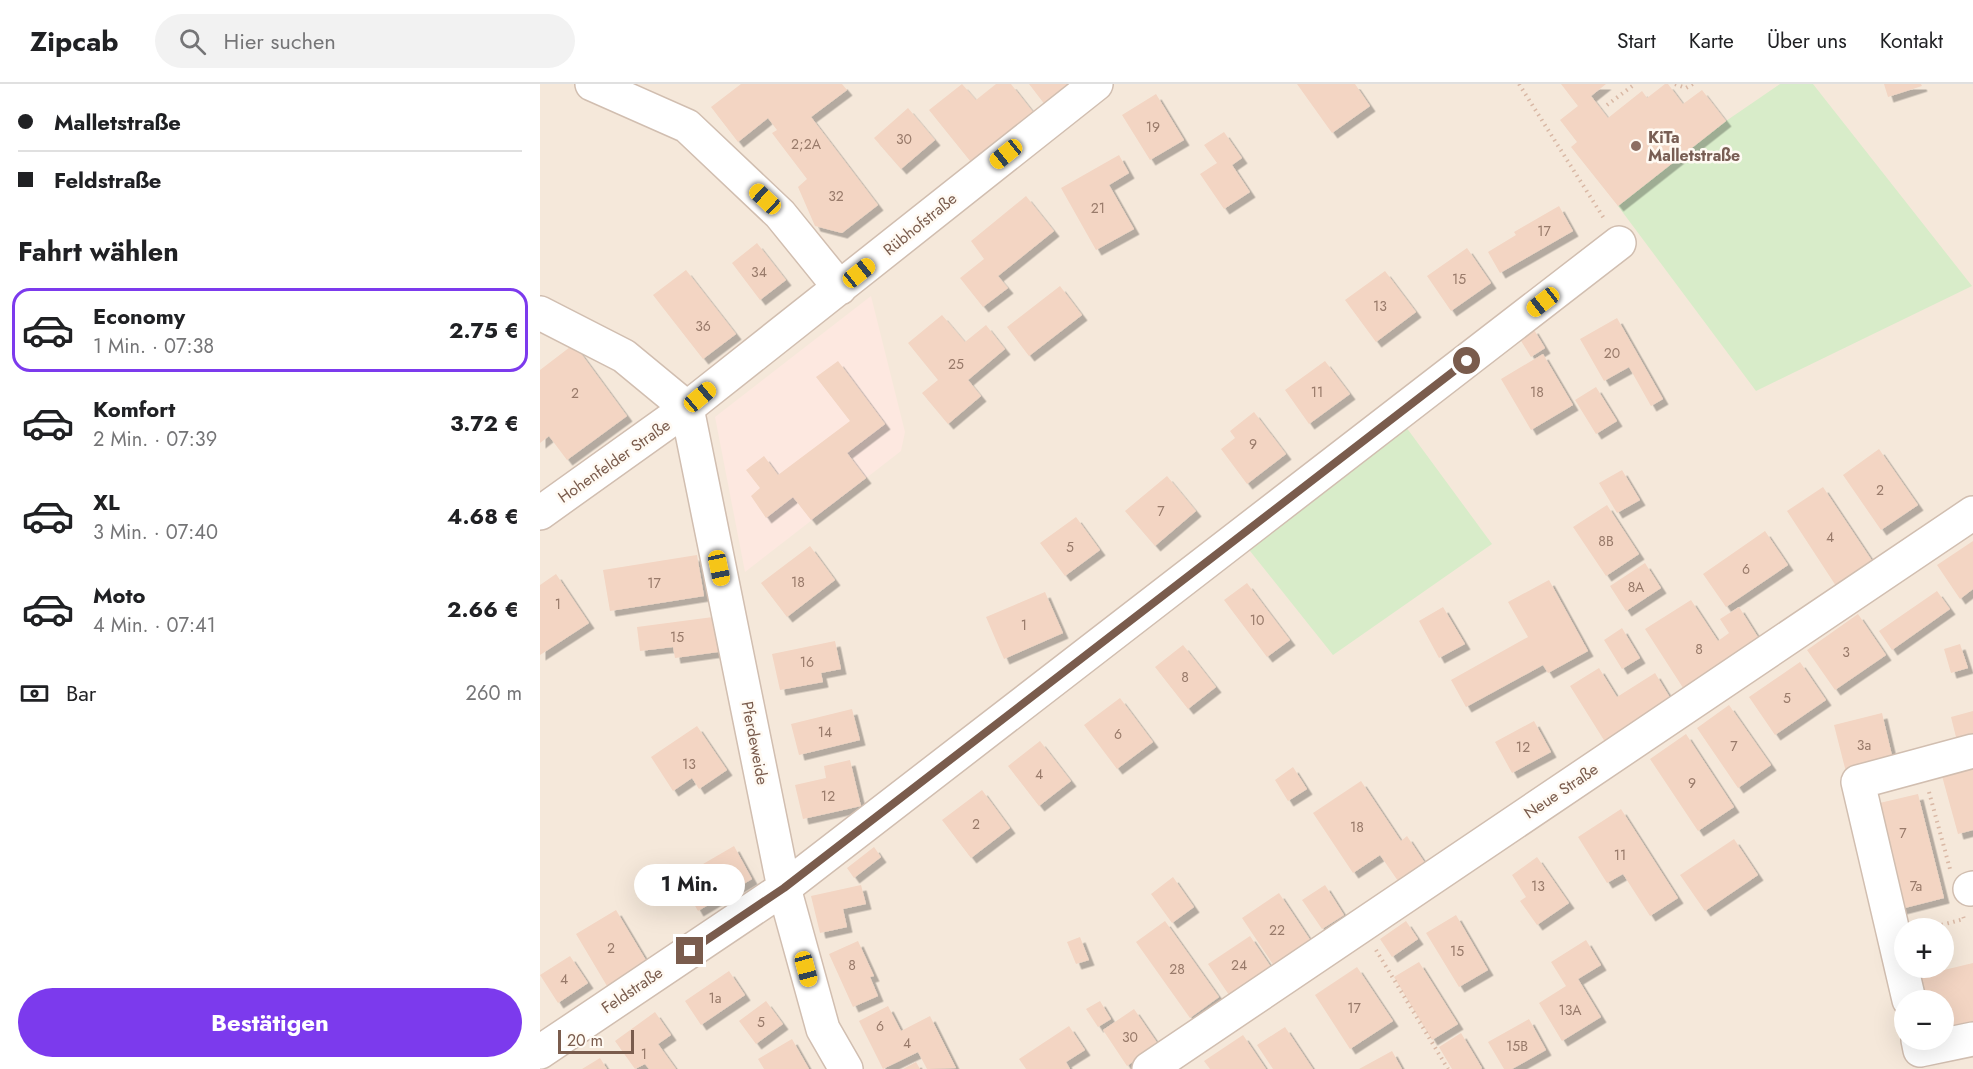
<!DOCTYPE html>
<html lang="de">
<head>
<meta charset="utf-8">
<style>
	body { margin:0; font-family:Jost,sans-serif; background:#f2f2f2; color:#202124; height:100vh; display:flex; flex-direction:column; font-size:22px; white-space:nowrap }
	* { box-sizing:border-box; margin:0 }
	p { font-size:20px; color:#757577 }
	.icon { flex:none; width:33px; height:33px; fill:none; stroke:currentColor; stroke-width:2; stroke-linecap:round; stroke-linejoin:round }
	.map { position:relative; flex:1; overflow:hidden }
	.side { display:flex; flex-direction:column; background:#fff; width:540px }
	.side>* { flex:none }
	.top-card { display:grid; align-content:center; height:132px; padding:0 18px; background:#fff }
	.tools { position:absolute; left:1354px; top:834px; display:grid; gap:12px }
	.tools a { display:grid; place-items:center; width:60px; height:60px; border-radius:50%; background:#fff; box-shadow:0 6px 24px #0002; font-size:30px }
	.scale { position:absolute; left:18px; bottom:15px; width:76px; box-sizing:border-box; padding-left:6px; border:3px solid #7a5c4d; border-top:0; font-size:16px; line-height:21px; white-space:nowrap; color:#7a5c4d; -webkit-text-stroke:4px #fffaf3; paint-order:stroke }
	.end { position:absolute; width:27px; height:27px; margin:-14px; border:8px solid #7a5c4d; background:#fff; box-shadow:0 0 0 3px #fff }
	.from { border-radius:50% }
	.bubble { position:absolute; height:42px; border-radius:21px; background:#fff; box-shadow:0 6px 24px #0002; font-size:20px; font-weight:700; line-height:42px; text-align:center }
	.car { position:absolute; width:18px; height:36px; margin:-18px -9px; border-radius:8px; box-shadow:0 0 4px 2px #0007; background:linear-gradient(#f5c518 24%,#345 0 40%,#f5c518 0 76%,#345 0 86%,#f5c518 0) }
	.top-card b { display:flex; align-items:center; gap:21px; height:57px; font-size:22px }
	.top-card b+b { border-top:2px solid #e0e0e0 }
	.top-card i { width:15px; height:15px; background:#202124 }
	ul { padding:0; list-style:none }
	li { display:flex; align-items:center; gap:18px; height:84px; margin:0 12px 9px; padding:0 6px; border:3px solid transparent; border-radius:18px }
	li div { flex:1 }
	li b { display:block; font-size:22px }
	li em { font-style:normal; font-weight:700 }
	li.on { border-color:#7c3aed }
	li>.icon { width:54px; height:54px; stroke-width:1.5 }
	h2 { padding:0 18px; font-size:27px; line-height:72px }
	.pay { display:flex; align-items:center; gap:15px; height:66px; padding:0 18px; font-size:22px }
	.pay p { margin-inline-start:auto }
	.action { display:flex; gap:12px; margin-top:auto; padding:12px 18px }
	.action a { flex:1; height:69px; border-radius:36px; background:#7c3aed; color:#fff; font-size:24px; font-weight:700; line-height:69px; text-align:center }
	header { display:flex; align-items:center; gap:36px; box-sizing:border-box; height:84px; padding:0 30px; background:#fff; border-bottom:2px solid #e0e0e0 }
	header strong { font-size:28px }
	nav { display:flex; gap:33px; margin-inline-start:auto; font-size:21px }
	.search { width:420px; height:54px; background:#f2f2f2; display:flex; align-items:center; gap:15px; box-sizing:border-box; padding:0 21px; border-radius:33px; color:#757577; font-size:22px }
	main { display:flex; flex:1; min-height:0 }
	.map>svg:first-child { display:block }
	.residential { fill:#f5e8da; fill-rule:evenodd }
	.commercial { fill:#fde8e0 }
	.green { fill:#d8ecc9 }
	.building { fill:#f3d5c3; filter:url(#shadow) }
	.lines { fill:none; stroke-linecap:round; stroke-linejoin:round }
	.minor-casing { stroke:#d1beb0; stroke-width:36 }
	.path { stroke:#d9b8a5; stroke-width:4; stroke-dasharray:1.5 4.5; stroke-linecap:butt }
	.minor { stroke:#fff; stroke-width:33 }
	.route { stroke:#7a5c4d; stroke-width:8 }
	.education-dot { fill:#8d6e63; stroke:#fffaf3; stroke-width:2 }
	.labels { text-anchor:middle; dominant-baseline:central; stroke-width:5; stroke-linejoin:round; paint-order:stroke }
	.number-label { font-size:14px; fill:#987a6a }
	.education-label { font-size:16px; font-weight:bold; fill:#785e54; stroke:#fffaf3; text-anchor:start }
	.street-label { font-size:16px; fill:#7a5c4d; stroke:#fffaf3 }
</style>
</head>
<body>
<header>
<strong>Zipcab</strong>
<div class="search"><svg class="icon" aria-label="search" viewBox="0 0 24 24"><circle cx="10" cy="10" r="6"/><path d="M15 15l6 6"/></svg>Hier suchen</div>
<nav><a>Start</a><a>Karte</a><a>Über uns</a><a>Kontakt</a></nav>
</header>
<main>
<section class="side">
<div class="top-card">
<b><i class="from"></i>Malletstraße</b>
<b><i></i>Feldstraße</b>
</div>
<h2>Fahrt wählen</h2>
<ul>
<li class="on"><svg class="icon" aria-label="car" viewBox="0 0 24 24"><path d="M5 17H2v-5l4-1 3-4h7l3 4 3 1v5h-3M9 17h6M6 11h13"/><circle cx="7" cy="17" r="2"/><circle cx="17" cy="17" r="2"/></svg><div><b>Economy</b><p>1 Min. · 07:38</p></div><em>2.75 €</em></li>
<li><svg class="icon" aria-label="car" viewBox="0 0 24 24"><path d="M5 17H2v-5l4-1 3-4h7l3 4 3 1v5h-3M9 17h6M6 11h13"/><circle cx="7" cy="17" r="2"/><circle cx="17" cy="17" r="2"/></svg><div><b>Komfort</b><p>2 Min. · 07:39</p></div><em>3.72 €</em></li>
<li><svg class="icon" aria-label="car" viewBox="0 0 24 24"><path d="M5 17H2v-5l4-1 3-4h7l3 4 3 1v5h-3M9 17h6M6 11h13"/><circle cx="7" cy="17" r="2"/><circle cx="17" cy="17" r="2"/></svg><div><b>XL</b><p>3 Min. · 07:40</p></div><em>4.68 €</em></li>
<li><svg class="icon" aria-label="car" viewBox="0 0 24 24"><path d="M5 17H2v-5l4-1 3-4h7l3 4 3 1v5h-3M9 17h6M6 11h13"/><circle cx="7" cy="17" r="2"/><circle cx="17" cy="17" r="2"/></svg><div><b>Moto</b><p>4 Min. · 07:41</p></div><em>2.66 €</em></li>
</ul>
<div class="pay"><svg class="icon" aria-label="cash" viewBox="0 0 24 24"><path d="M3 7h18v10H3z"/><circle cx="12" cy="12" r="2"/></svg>Bar<p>260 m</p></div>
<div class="action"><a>Bestätigen</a></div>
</section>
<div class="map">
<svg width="1433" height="985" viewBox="0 0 1433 985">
	<defs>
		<filter id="shadow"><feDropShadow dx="5.5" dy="5.5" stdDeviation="0" flood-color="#0004"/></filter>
	</defs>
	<rect width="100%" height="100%" fill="#fdf6ec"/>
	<path class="residential" d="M0 0H1433V985H0ZM1365 844H1404V884H1365ZM1365 916H1404V956H1365Z"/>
	<path class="commercial" d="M331 212 365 348 361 367 205 488 175 333Z"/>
	<path class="green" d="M1240 0H1273L1432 202 1216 307 1078 122 1186 37Z
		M866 343 952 460 793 571 706 462Z"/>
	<path class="building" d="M201 0H302L307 6 271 33 338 121 302 149 275 142 258 103 267 95 232 49 237 46 228 34 198 58 171 23Z
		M422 0 436 16 456 0H471L497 33 435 83 389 26Z
		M489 0H535L506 22Z
		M757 0H815L830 22 792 49Z
		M1021 0H1066L1051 12 1068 34 1102 7 1107 14 1125 0H1128L1143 20 1162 6 1186 37 1078 122 1031 63 1037 58 1020 36 1038 22Z
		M1344 0H1381L1382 2 1348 13Z
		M616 10 644 56 610 76 582 31Z
		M368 24 395 56 361 85 334 54Z
		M684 48 702 74 692 81 710 108 684 125 660 90 677 79 664 61Z
		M579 71 589 89 569 101 594 145 556 166 521 104Z
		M486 112 514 147 458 192 468 204 443 223 420 194 444 175 431 157Z
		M1019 122 1033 147 960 189 948 168 976 151 974 148Z
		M217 159 246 196 220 216 192 179Z
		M927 164 951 199 911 227 887 192Z
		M146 186 196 250 163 275 113 211Z
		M845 187 876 228 836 258 805 216Z
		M520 202 542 231 489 272 467 243Z
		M402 231 425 258 446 241 465 265 428 296 441 312 408 340 382 309 398 296 368 259Z
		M1077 234 1123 315 1111 322 1089 283 1064 297 1040 255Z
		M993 244 1005 264 991 273 978 252Z
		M34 260 87 332 27 376 9 352 0 359V286Z
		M1003 270 1033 321 991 346 961 295Z
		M298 277 345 340 307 369 326 394 271 436 253 413 226 434 211 412 220 404 206 386 224 372 238 391 310 337 276 293Z
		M785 277 810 310 769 340 745 306Z
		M1056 303 1077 337 1056 350 1035 316Z
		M714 328 746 370 707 400 681 365 695 354 690 347Z
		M1339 365 1378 421 1341 446 1303 391Z
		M1082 386 1100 416 1077 429 1059 399Z
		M627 392 656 427 615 462 585 427Z
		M1283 403 1333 478 1296 502 1247 427Z
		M1067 421 1099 470 1066 492 1033 443Z
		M536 433 560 466 525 492 500 459Z
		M1225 447 1248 481 1186 523 1163 490Z
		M1433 457V505L1420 515 1397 481Z
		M270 462 295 496 247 533 221 499Z
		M157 471 164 512 70 527 63 486Z
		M1105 479 1121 504 1086 527 1070 502Z
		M16 490 49 539 0 571V501Z
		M1009 496 1048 567 1008 589 1003 581 926 623 911 596 988 553 968 518Z
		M707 499 750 556 727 573 684 516Z
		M1397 507 1410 525 1352 566 1339 547Z
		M505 508 523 549 464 575 446 533Z
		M1151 516 1178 557 1189 549 1180 535 1199 523 1223 561 1147 610 1105 545Z
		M903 523 925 560 899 574 879 537Z
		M1318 530 1346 571 1295 606 1267 566Z
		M173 533 178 568 135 574 133 563 100 567 97 543Z
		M1082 544 1100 574 1082 585 1064 556Z
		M295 557 301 585 281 589 283 598 240 606 232 570Z
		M1420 560 1428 584 1411 589 1404 565Z
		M643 561 676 603 648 625 615 583Z
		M1260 578 1286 616 1235 651 1209 613Z
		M1059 584 1077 613 1115 589 1134 620 1067 661 1030 602Z
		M580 614 613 658 577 685 544 641Z
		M1189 621 1231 681 1198 704 1157 644Z
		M312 625 320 656 259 671 251 640Z
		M1433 627V652L1417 657 1411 633Z
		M1342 629 1354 680 1307 692 1294 641Z
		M994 637 1011 668 972 689 955 658Z
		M157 642 187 686 159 705 152 694 133 707 111 673Z
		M1146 650 1194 723 1158 747 1110 675Z
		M500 657 531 697 499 722 468 682Z
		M310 676 321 722 263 735 255 701 286 694 284 682Z
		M753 683 767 705 748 717 735 696Z
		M1433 683V746L1418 750 1402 692Z
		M821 697 861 757 867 752 885 779 858 797 840 771 813 789 773 729Z
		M442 706 470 744 431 774 402 736Z
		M1378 710 1404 814 1357 826 1331 721Z
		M1081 725 1138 814 1110 832 1083 790 1067 799 1038 753Z
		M1194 755 1218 791 1165 827 1140 791Z
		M194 762 212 795 158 827 143 801 155 794 151 787Z
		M334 763 341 773 314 794 307 784Z
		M997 773 1029 819 997 841 980 817 986 813 972 791Z
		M633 793 654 823 632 839 611 810Z
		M321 801 326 820 303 825 307 843 280 849 271 812Z
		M785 801 804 831 782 845 762 816Z
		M739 809 771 857 734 882 702 834Z
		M76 826 107 878 67 902 36 850Z
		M916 831 948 886 919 903 886 849Z
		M625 837 679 913 650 934 596 858Z
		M866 837 878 855 852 873 840 855Z
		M710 852 731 883 689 911 668 880Z
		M540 853 549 876 536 880 527 858Z
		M1046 856 1061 881 1038 895 1061 933 1022 957 999 919 1026 902 1011 878Z
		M318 857 334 892 330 893 338 912 313 923 289 870Z
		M30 872 48 899 18 919 0 891Z
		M879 878 918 940 892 956 854 893Z
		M1433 879V938L1404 945V916H1377L1371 894Z
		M817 883 853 937 810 965 775 911Z
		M189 887 205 911 161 941 145 917Z
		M226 917 243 940 216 960 199 937Z
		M560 917 571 935 558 943 546 925Z
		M348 922 361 947 390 932 416 984 387 985 378 968 343 985 319 937Z
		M594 925 618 960 587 982 563 946Z
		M115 928 131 951 118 960 136 985H109L105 980 95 985 75 957Z
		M989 935 1006 966 972 985H964L948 958Z
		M529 942 545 966 526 978 530 985H486L479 975Z
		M745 943 773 985H733L717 961Z
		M921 949 942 984 941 985H912L899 963Z
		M703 951 726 985H670L664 977Z
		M252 955 269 985H224L218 975Z
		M852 967 862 985H819Z
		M60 974 67 985H42Z
		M376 978 380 985H363Z"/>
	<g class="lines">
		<defs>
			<path id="minor" d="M52 0 147 42 240 130 300 204
				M0 229 84 272 147 324
				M147 324 244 804 283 945 306 985
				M0 429 147 324 556 0
				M1430 805 1433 804
				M1369 916 1318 698 1433 667
				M1378 956 1380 966 1433 955
				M0 968 244 804 1079 159
				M609 985 1433 429"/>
		</defs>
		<use href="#minor" class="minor-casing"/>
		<path class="path" d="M979 0 1065 136
			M1135 0 1146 4 1153 0
			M1067 21 1095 0
			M1389 708 1410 785
			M1390 844 1424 835 1423 832
			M836 866 908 985"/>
		<use href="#minor" class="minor"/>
	</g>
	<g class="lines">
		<path class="route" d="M150 867 244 804 927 277"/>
	</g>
	<circle class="education-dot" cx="1096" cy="62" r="6"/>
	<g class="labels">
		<g class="number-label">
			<text x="613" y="43">19</text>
			<text x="364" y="55">30</text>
			<text x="266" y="60">2;2A</text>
			<text x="296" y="112">32</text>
			<text x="558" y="124">21</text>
			<text x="1004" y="147">17</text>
			<text x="219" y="188">34</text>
			<text x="919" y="195">15</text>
			<text x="840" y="222">13</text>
			<text x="163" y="242">36</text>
			<text x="1072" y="269">20</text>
			<text x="416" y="280">25</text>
			<text x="777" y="308">11</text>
			<text x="997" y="308">18</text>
			<text x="35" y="309">2</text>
			<text x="713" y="360">9</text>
			<text x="1340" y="406">2</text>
			<text x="621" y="427">7</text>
			<text x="1290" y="453">4</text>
			<text x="1066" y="457">8B</text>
			<text x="530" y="463">5</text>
			<text x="1206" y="485">6</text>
			<text x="258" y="498">18</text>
			<text x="114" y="499">17</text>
			<text x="1096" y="503">8A</text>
			<text x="18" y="520">1</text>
			<text x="717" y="536">10</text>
			<text x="484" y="541">1</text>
			<text x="137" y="553">15</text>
			<text x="1159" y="565">8</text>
			<text x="1306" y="568">3</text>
			<text x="267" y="578">16</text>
			<text x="645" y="593">8</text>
			<text x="1247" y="614">5</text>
			<text x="285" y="648">14</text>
			<text x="578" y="650">6</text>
			<text x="1324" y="661">3a</text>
			<text x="1194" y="662">7</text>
			<text x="983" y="663">12</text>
			<text x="149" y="680">13</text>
			<text x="499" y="690">4</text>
			<text x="1152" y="699">9</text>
			<text x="288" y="712">12</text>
			<text x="436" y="740">2</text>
			<text x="817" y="743">18</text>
			<text x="1363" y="749">7</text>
			<text x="1080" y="771">11</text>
			<text x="998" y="802">13</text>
			<text x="1376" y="802">7a</text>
			<text x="737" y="846">22</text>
			<text x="71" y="864">2</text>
			<text x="917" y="867">15</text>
			<text x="312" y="881">8</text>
			<text x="699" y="881">24</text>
			<text x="637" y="885">28</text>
			<text x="24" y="895">4</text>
			<text x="175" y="914">1a</text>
			<text x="814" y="924">17</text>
			<text x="1030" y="926">13A</text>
			<text x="221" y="938">5</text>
			<text x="340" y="942">6</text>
			<text x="590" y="953">30</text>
			<text x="367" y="959">4</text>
			<text x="977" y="962">15B</text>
			<text x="104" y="970">1</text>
		</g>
		<g class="education-label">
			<text x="1108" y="53">KiTa<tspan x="1108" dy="18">Malletstraße</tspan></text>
		</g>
		<g class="street-label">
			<text transform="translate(380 140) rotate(-39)">Rübhofstraße</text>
			<text transform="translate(74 377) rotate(-35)">Hohenfelder Straße</text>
			<text transform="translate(215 659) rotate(79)">Pferdeweide</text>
			<text transform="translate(1021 707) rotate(-34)">Neue Straße</text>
			<text transform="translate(92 906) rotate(-34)">Feldstraße</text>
		</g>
	</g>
</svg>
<div class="tools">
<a>+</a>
<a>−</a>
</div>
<div class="scale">20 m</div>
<i class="end from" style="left:927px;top:277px"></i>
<i class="end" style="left:150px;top:867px"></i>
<div class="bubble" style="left:94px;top:780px;width:111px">1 Min.</div>
<i class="car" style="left:466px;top:70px;rotate:231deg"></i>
<i class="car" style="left:225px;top:115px;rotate:313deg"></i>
<i class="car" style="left:319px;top:189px;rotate:51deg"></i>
<i class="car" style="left:1003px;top:218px;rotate:232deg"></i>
<i class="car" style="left:160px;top:313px;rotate:50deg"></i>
<i class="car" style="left:179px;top:484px;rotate:168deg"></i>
<i class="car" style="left:266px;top:885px;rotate:165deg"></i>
</div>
</main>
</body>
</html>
